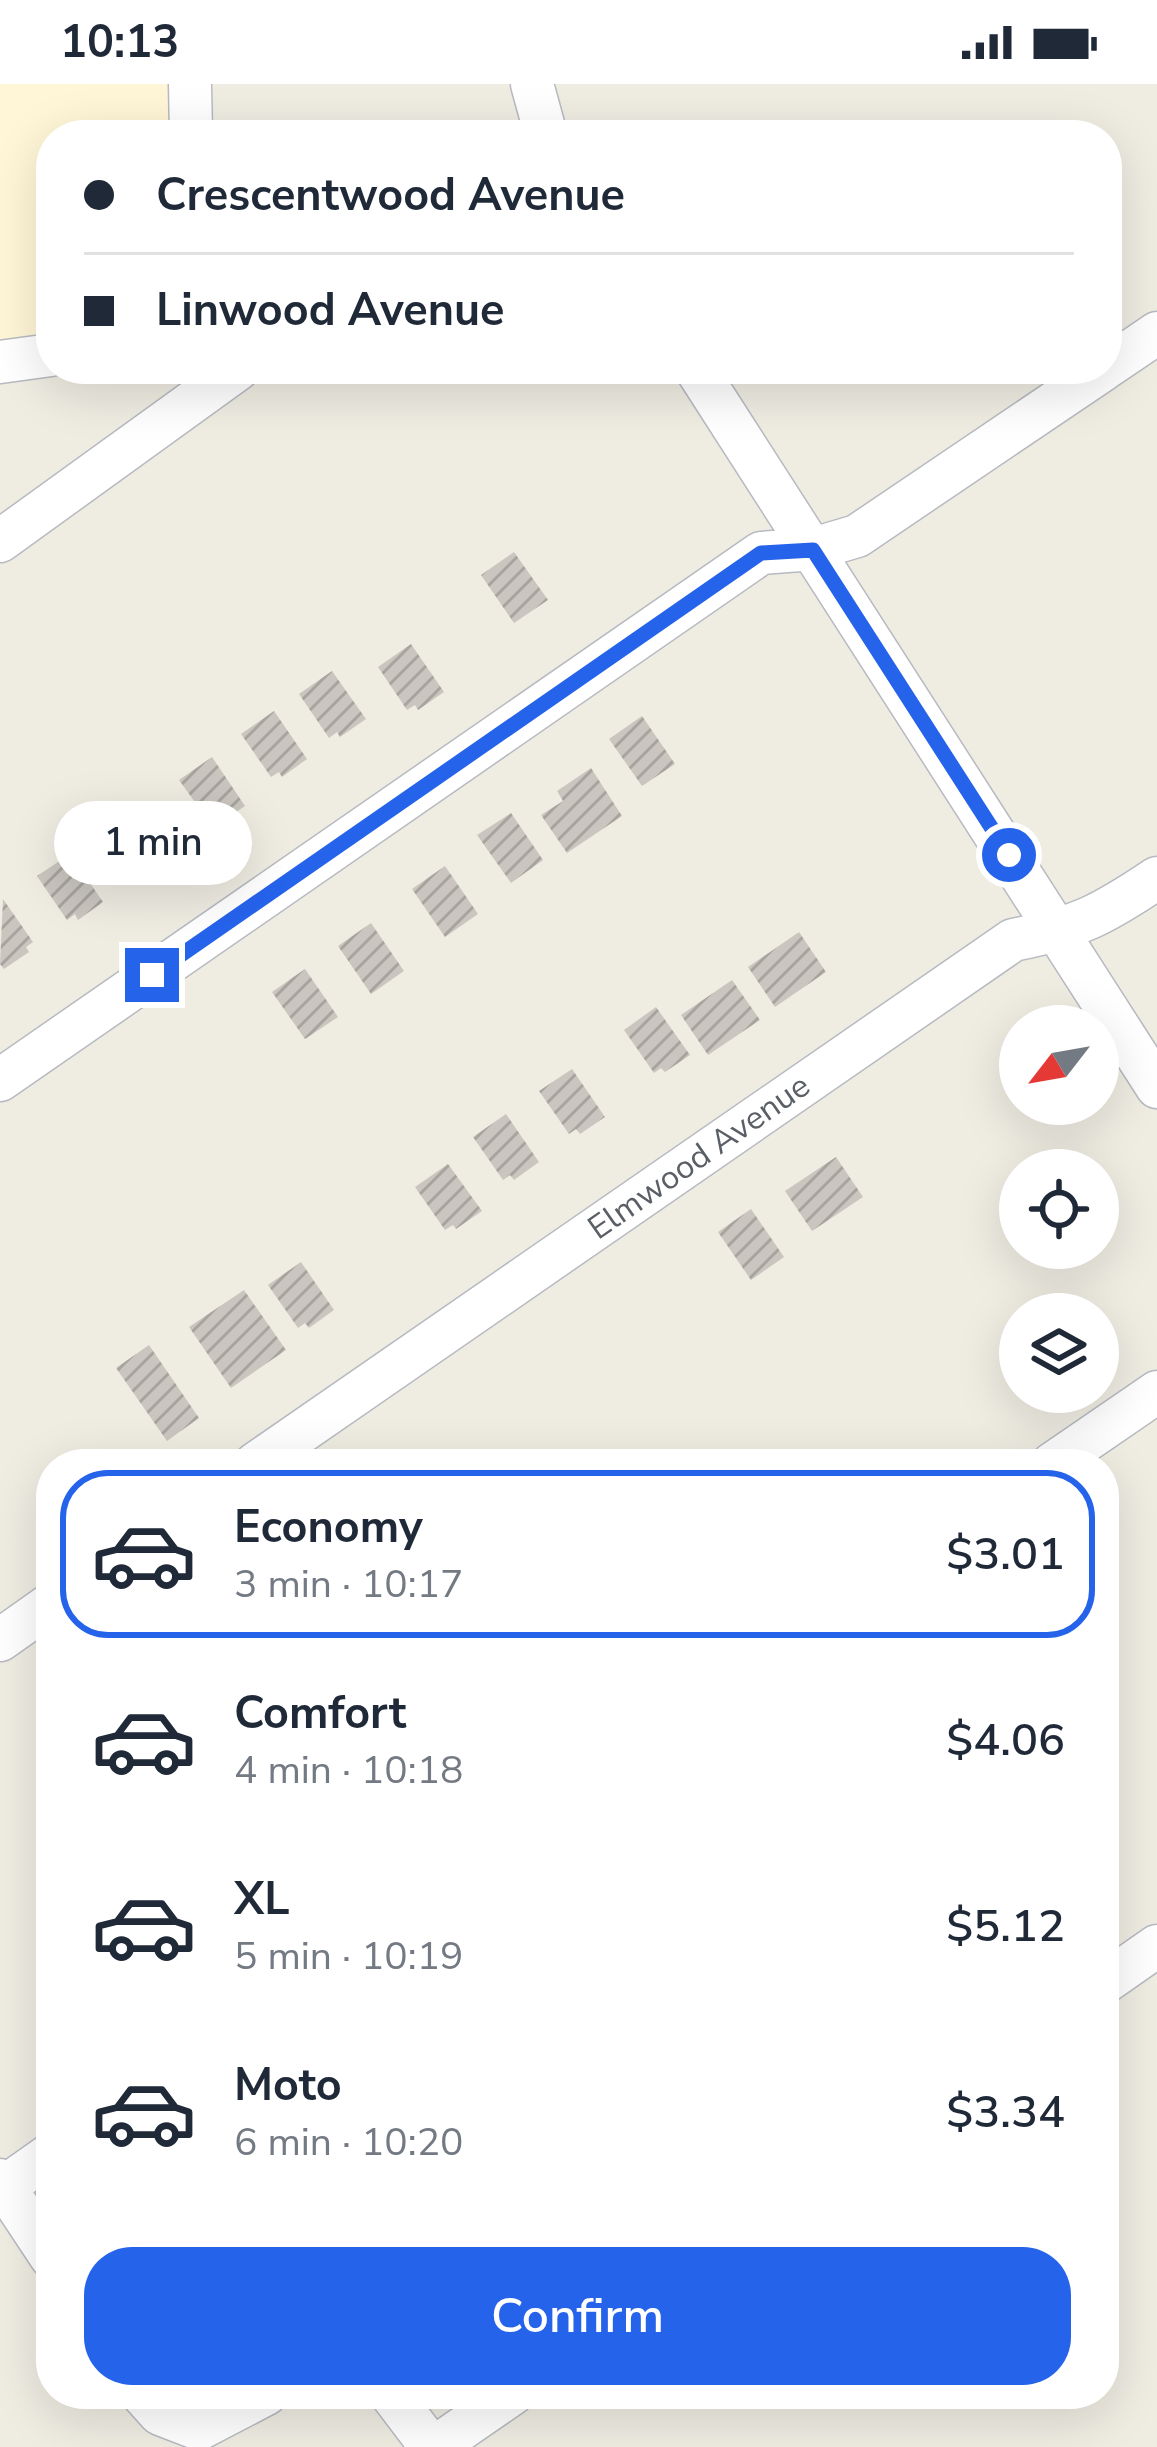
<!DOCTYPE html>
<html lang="en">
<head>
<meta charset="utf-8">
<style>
	body { margin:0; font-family:"Nunito Sans",sans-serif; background:#f2f2f3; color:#1f2937; height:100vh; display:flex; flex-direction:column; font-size:45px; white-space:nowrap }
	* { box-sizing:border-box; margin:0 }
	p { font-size:39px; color:#747a83 }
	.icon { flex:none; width:66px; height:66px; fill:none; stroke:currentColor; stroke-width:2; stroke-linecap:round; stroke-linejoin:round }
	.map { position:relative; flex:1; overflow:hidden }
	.drawer { position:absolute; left:36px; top:1365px; width:1083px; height:960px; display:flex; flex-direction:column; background:#fff; border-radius:48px; box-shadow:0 12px 48px #0002 }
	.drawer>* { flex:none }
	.guide { position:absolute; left:36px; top:36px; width:1086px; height:264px; border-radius:48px; box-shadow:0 12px 48px #0002; display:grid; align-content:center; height:264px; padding:0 48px; background:#fff }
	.needle { width:78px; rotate:239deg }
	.buttons { position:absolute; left:999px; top:921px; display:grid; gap:24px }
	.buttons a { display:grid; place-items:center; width:120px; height:120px; border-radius:50%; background:#fff; box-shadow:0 12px 48px #0002; font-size:60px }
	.end { position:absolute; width:54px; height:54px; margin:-27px; border:15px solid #2563eb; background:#fff; box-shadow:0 0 0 6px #fff }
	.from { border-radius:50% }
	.bubble { position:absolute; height:84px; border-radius:42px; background:#fff; box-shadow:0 12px 48px #0002; font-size:39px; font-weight:600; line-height:84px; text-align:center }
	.guide b { display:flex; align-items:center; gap:42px; height:114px; font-size:45px }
	.guide b+b { border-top:3px solid #e0e1e3 }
	.guide i { width:30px; height:30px; background:#1f2937 }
	ul { padding:21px 0 0; list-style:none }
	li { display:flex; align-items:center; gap:36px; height:168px; margin:0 24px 18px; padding:0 24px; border:6px solid transparent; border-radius:48px }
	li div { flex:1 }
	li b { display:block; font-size:45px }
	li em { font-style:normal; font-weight:600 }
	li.active { border-color:#2563eb }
	li>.icon { width:108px; height:108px; stroke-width:1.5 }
	.primary-button { display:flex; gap:24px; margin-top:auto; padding:24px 48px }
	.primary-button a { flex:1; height:138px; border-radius:48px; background:#2563eb; color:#fff; font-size:48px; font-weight:600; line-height:138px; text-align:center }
	.status { display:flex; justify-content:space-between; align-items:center; height:84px; padding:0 60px; background:#fff; direction:ltr }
	.status svg { height:33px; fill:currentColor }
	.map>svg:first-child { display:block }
	.commercial { fill:#fff6d7 }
	.building { fill:url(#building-hatch) }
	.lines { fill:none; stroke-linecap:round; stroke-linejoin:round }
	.minor-casing { stroke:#b7bac0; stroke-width:45 }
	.minor { stroke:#fff; stroke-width:42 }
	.route { stroke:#2563eb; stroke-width:15 }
	.labels { text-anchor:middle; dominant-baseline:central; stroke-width:9; stroke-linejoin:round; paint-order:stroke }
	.street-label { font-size:33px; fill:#5a5f65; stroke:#fff }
</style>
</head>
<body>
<div class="status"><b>10:13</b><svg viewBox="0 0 49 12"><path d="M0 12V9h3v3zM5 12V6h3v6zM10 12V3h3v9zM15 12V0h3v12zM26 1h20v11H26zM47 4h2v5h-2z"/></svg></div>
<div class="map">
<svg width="1157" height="2363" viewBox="0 0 1157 2363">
	<defs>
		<pattern id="building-hatch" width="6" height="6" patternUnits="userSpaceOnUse" patternTransform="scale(3)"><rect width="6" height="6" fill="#cac6bf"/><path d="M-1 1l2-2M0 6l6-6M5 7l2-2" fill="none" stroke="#a7a49f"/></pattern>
	</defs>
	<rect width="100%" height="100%" fill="#efece2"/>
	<path class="commercial" d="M0 0H213V51H51V279L0 288Z"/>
	<path class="building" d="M514 468 548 516 514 539 481 491Z
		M411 560 444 608 418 626 415 621 407 626 378 583Z
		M332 587 366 635 340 653 337 648 329 654 299 610Z
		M274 627 307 675 282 693 279 688 271 693 241 650Z
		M642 632 675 680 642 702 609 655Z
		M212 673 245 722 220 739 217 734 210 739 179 696Z
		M591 684 622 732 567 769 541 731 563 717 557 707Z
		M137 723 171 771 145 789 142 784 134 789 104 746Z
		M511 729 543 776 511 799 477 751Z
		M70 770 103 818 78 836 75 830 67 836 37 792Z
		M445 782 478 830 445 853 412 805Z
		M3 815 33 858 26 863 29 868 4 885 0 880Z
		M371 839 404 887 371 910 338 862Z
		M799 848 826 888 775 923 748 883Z
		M305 885 338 933 305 955 272 908Z
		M732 896 760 936 708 971 681 931Z
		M656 923 690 971 665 988 661 984 654 989 624 946Z
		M572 985 605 1033 580 1050 576 1045 569 1050 539 1007Z
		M506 1030 539 1078 514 1096 510 1091 503 1096 473 1053Z
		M836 1073 863 1113 812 1147 785 1107Z
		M448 1080 482 1127 456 1145 453 1141 445 1146 415 1103Z
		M751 1125 784 1173 751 1196 718 1148Z
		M301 1178 334 1226 309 1244 305 1239 298 1244 268 1201Z
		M244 1206 286 1266 231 1304 189 1243Z
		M149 1261 199 1334 167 1357 116 1284Z"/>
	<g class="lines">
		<defs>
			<path id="minor" d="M190 0 191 51
				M532 0 546 51
				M0 278 51 271
				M1107 283 1157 249
				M696 285 1157 1003
				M0 457 238 285
				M0 996 761 469 813 465 857 452 1104 285
				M255 1380 1013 856C1079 843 1102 831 1157 794
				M1052 1380 1157 1308
				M0 1556 51 1520
				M1104 1899 1157 1862
				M0 2096 51 2173
				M0 2106 51 2070
				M142 2310 160 2330 199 2345 266 2310
				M391 2310 431 2363
				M435 2363 512 2310"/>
		</defs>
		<use href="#minor" class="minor-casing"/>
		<use href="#minor" class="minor"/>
	</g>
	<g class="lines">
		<path class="route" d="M152 891 761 469 813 466 1009 771"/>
	</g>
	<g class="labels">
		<g class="street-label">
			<text transform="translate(699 1073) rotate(-35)">Elmwood Avenue</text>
		</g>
	</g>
</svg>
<div class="buttons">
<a><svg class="needle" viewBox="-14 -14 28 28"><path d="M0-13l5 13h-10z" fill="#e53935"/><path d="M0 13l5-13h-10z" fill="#747a83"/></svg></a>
<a><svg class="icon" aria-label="locate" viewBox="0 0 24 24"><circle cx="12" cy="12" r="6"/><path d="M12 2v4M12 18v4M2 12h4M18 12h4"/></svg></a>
<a><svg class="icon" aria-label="layers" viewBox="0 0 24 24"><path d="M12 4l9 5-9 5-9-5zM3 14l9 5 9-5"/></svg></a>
</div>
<i class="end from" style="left:1009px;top:771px"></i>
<i class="end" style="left:152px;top:891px"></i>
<div class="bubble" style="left:54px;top:717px;width:198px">1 min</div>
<div class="guide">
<b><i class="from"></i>Crescentwood Avenue</b>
<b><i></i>Linwood Avenue</b>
</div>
<section class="drawer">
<ul>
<li class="active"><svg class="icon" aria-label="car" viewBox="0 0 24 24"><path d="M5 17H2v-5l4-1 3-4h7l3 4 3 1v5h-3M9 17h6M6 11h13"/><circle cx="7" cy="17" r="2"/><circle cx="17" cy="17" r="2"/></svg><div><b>Economy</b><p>3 min · 10:17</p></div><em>$3.01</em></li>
<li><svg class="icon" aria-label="car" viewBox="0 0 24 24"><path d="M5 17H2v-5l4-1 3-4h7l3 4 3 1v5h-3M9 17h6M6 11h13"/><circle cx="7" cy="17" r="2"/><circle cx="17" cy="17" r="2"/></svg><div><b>Comfort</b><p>4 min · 10:18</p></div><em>$4.06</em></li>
<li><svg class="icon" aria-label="car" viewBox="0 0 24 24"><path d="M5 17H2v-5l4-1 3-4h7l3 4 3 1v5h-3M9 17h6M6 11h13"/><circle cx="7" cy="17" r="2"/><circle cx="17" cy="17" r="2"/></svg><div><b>XL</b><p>5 min · 10:19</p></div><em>$5.12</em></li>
<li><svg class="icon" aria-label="car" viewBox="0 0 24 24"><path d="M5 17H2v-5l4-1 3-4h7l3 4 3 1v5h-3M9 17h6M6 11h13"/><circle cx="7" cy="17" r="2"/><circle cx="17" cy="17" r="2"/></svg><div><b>Moto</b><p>6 min · 10:20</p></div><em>$3.34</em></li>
</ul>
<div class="primary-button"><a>Confirm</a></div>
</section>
</div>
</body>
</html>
